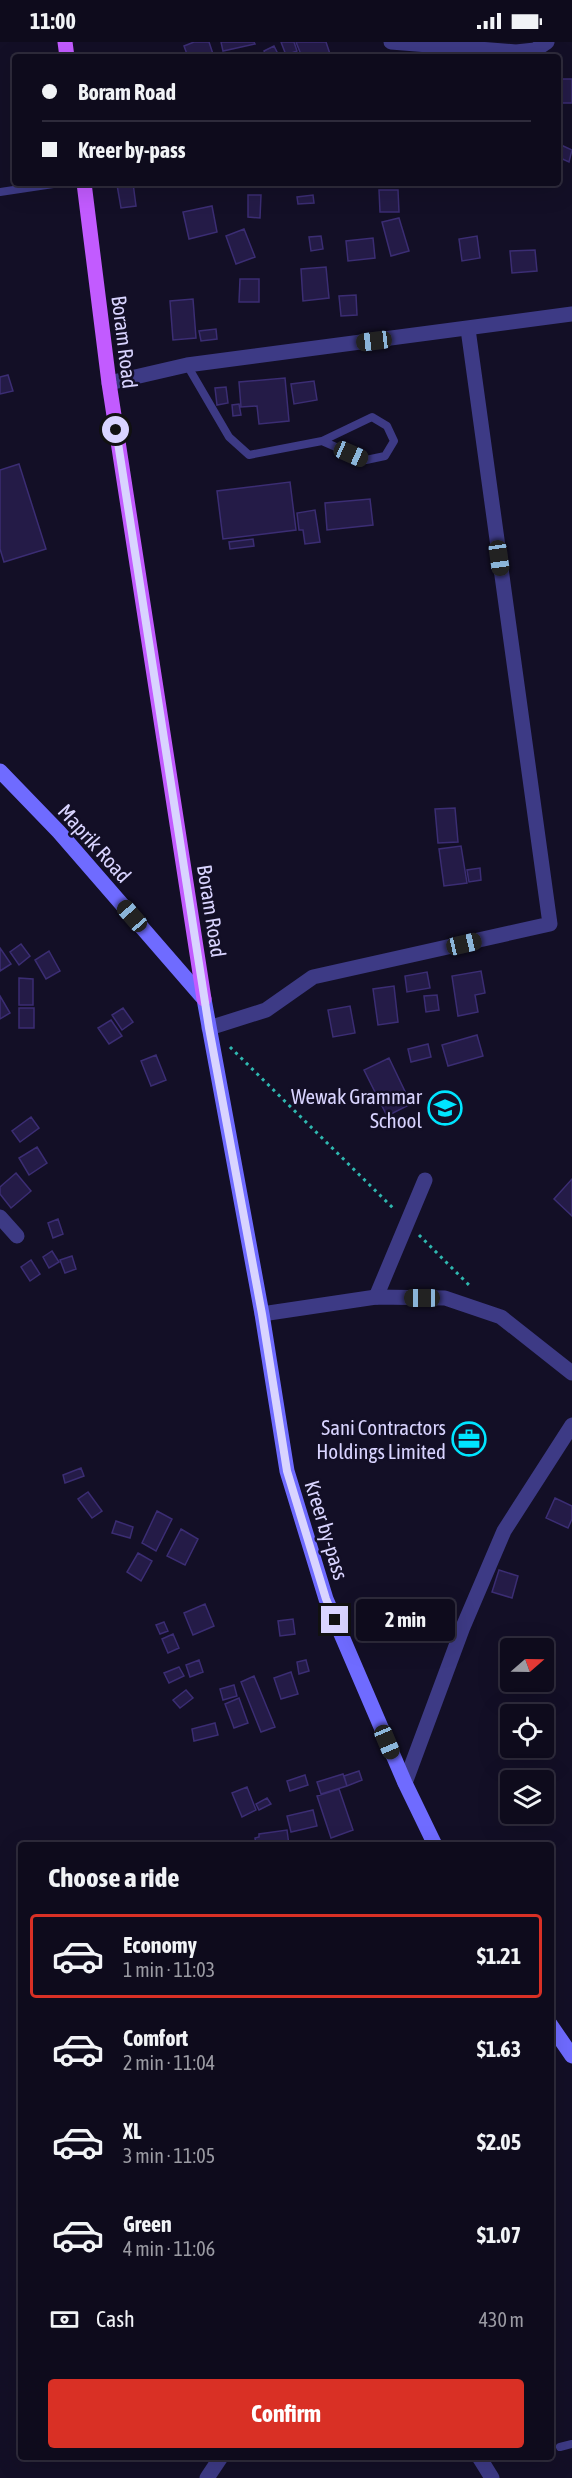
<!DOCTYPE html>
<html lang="en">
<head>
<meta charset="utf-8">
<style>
	body { margin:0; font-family:"Asap Condensed",sans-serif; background:#171425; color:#f1f3f6; height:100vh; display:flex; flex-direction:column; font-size:22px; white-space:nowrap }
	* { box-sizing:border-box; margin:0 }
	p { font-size:20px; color:#9b9ba3 }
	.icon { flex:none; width:33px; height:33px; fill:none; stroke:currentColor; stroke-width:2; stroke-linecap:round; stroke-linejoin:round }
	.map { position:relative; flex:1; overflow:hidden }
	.drawer { position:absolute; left:18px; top:1800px; width:536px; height:618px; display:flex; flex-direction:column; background:#0e0b1c; border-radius:6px; box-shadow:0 6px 24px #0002,0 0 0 2px #2e2b3b }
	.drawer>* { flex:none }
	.hud { position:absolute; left:12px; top:12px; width:549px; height:132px; border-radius:6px; box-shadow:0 6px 24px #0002,0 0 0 2px #2e2b3b; display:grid; align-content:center; height:132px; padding:0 30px; background:#0e0b1c }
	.needle { width:39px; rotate:70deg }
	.controls { position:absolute; left:500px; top:1596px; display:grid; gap:12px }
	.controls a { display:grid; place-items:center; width:54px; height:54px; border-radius:6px; background:#0e0b1c; box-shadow:0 6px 24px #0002,0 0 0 2px #2e2b3b; font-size:30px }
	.end { position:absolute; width:27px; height:27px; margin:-14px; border:8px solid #d9d4ff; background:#111; box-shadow:0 0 0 3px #111 }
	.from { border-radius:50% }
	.bubble { position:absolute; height:42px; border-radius:6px; background:#0e0b1c; box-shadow:0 6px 24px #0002,0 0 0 2px #2e2b3b; font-size:20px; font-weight:700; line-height:42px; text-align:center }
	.car { position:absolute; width:18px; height:36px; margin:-18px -9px; border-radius:8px; box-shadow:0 0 4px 2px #0007; background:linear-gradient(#222 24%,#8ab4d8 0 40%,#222 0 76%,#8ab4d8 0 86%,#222 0) }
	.hud b { display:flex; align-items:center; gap:21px; height:57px; font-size:22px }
	.hud b+b { border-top:2px solid #2e2b3b }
	.hud i { width:15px; height:15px; background:#f1f3f6 }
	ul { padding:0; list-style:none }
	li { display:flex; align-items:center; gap:18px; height:84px; margin:0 12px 9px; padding:0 18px; border:3px solid transparent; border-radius:6px }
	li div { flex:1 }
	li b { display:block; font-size:22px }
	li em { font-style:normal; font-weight:700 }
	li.active { border-color:#d93025 }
	li>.icon { width:54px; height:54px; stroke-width:1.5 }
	h2 { padding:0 30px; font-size:27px; line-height:72px }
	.pay { display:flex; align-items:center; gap:15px; height:66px; padding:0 30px; font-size:22px }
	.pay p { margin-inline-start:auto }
	.button { display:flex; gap:12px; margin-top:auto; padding:12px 30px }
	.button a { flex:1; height:69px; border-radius:6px; background:#d93025; color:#fff; font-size:24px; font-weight:700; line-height:69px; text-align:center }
	.status { display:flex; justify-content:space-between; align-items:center; height:42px; padding:0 30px; background:#0e0b1c; direction:ltr }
	.status svg { height:16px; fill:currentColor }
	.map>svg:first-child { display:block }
	.building { fill:#241b47; stroke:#3b2d73; stroke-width:1.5 }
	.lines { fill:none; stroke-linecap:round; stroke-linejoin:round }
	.path { stroke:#2fb8b0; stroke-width:3; stroke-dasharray:3 4.5; stroke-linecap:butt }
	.service { stroke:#3d3a85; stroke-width:8 }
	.minor { stroke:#3d3a85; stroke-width:15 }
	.tertiary { stroke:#3d3a85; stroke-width:15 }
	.secondary { stroke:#6f6bff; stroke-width:15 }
	.primary { stroke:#c25bff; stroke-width:15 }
	.route { stroke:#d9d4ff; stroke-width:8 }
	.labels { text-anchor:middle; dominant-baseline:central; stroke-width:5; stroke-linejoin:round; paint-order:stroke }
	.street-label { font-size:21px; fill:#d9d4ff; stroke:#130f26 }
	.poi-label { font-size:21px; fill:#d9d4ff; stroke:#130f26; text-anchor:end }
</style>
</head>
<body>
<div class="status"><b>11:00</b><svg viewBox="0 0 49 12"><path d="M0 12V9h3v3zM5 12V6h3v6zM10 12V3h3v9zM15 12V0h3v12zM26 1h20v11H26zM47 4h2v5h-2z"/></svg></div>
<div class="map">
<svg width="572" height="2436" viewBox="0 0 572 2436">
	<rect width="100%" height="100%" fill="#130f26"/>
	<path class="building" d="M194 0H209L214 15H188L184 4Z
		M221 0H254L255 2 223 9Z
		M281 0H294L297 9 286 13Z
		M296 0H326L331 15H302Z
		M274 4 278 12 266 15 264 9Z
		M558 37H572V61H558Z
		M561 103 572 108 569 120 558 115Z
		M133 141 136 164 121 166 117 143Z
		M379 148H398L399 170H380Z
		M248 153H261L260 176 248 175Z
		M313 153 314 161 298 162 297 155Z
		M212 164 217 190 189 197 183 170Z
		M399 176 409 209 391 214 382 180Z
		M244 187 255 215 236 222 226 194Z
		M321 194 323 207 311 209 309 195Z
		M477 194 480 216 462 219 459 197Z
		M373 196 375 216 348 219 346 199Z
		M535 208 537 229 512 231 510 209Z
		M326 225 329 256 303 259 301 227Z
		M240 237H259V260H239Z
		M356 253 357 273 341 274 339 254Z
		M193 257 196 296 173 298 170 259Z
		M216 287 217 297 201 299 199 289Z
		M8 333 13 349 0 352V335Z
		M285 336 289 379 259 382 257 364 241 365 239 340Z
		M314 339 317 358 294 362 291 342Z
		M226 345 228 361 217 363 215 346Z
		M239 362 241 373 233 374 232 363Z
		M19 422 46 507 4 520 0 507V428Z
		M290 440 296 488 223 497 217 449Z
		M370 457 373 483 327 488 325 461Z
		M315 468 320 500 305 502 303 488H299L297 471Z
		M253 497 254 504 230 507 229 500Z
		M455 766 458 800 438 801 435 767Z
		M461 804 467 841 444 844 439 807Z
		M480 826 481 838 469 840 467 828Z
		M21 902 30 914 19 923 10 910Z
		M0 906 11 922 0 929Z
		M49 909 60 929 46 937 35 918Z
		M481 929 485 951 475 953 478 970 458 974 452 934Z
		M427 930 430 946 407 950 405 934Z
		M19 936 33 937V963H19Z
		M394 944 398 980 378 983 373 947Z
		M437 953 439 968 426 970 424 954Z
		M0 954 10 971 0 977Z
		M350 964 355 991 333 995 328 968Z
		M19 966H34V986H19Z
		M123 966 133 980 122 988 112 973Z
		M111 978 122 994 109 1002 98 986Z
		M477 993 483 1014 448 1024 442 1003Z
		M428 1002 431 1015 411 1020 408 1007Z
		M156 1013 166 1038 151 1044 141 1019Z
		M389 1016 411 1062 387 1074 364 1028Z
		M31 1075 39 1086 20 1100 12 1089Z
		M37 1105 47 1121 29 1133 19 1116Z
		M16 1131 31 1149 11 1166 0 1152V1145Z
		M572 1137V1174L554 1157Z
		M58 1177 63 1192 53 1196 48 1181Z
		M52 1209 59 1220 49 1226 43 1215Z
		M72 1214 76 1227 65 1231 60 1218Z
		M31 1218 40 1232 30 1239 21 1225Z
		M81 1426 84 1434 65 1441 63 1433Z
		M88 1450 102 1469 92 1476 78 1457Z
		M555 1456 572 1464V1477L568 1486 546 1476Z
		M157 1469 172 1477 156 1509 142 1501Z
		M116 1479 133 1485 130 1496 112 1491Z
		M181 1487 198 1497 185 1523 167 1514Z
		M138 1511 152 1519 141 1539 127 1530Z
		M499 1528 518 1534 512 1556 492 1550Z
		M205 1562 214 1584 193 1593 184 1571Z
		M293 1577 295 1592 280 1594 278 1579Z
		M164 1580 168 1589 160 1592 156 1583Z
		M173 1592 179 1606 168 1611 162 1597Z
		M199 1618 203 1630 190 1635 186 1623Z
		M306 1618 309 1629 299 1632 297 1620Z
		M179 1625 184 1634 169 1641 164 1631Z
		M291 1630 298 1652 281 1657 274 1636Z
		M254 1634 275 1685 261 1690 241 1640Z
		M234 1643 237 1654 223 1658 220 1647Z
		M186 1648 193 1656 180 1666 173 1658Z
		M239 1656 248 1681 234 1686 225 1662Z
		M215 1681 218 1693 194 1699 192 1687Z
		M359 1729 362 1738 347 1744 344 1734Z
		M343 1732 347 1744 321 1752 317 1740Z
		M305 1733 308 1743 290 1749 287 1739Z
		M247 1745 256 1768 242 1775 232 1751Z
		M339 1747 353 1788 331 1796 317 1754Z
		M267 1756 271 1762 259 1768 256 1762Z
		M313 1768 317 1784 291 1790 287 1774Z
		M287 1788 289 1803H256L255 1796 259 1795V1792Z
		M292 1800H317V1803H292Z"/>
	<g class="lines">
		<path class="path" d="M230 1005 394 1167
			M419 1193 472 1246"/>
		<path class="service" d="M0 150 60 141
			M187 323 229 395 249 413 322 399 366 418 385 414 394 399 387 384 372 375 322 399
			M560 2405 572 2402"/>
		<path class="minor" d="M391 0 516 10 535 8 547 0
			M109 341 187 323 572 272
			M209 986 266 968 313 935 550 882 468 287
			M0 1175 17 1194
			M376 1255 425 1138
			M405 1741 463 1585 504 1489 572 1383
			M479 2415 492 2436
			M207 2436 221 2415"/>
		<path class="tertiary" d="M262 1272 376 1255 445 1256 501 1275 572 1331"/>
		<path class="secondary" d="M0 729 59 790 204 957 262 1272 287 1429 326 1557 405 1741 435 1803
			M550 1982 572 2014"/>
		<path class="primary" d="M65 0 67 15
			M84 141 109 341 204 957"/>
	</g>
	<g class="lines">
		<path class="route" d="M116 388 209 986 262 1272 287 1429 326 1557 335 1578"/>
	</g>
	<defs>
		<symbol id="school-ring" viewBox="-11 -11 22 22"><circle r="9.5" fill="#130f26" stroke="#00e5ff" stroke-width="1.5"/><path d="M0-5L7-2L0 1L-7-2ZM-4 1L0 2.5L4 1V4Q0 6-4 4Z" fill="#00e5ff"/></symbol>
		<symbol id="office-ring" viewBox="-11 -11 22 22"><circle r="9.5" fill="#130f26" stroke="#00e5ff" stroke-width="1.5"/><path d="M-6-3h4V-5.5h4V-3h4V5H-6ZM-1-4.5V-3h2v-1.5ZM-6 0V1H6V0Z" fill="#00e5ff"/></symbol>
	</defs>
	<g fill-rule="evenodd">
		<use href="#school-ring" x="426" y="1047" width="38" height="38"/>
		<use href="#office-ring" x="450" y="1378" width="38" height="38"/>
	</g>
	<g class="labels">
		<g class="street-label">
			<text transform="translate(125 300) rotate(83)">Boram Road</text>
			<text transform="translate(95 801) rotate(48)">Maprik Road</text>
			<text transform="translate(212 869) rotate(81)">Boram Road</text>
			<text transform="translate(327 1488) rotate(73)">Kreer by-pass</text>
		</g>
		<g class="poi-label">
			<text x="422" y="1054">Wewak Grammar<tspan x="422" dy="24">School</tspan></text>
			<text x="446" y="1385">Sani Contractors<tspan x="446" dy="24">Holdings Limited</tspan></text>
		</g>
	</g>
</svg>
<div class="controls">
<a><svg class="needle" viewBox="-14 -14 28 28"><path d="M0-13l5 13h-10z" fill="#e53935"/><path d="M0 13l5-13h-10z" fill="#9b9ba3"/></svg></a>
<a><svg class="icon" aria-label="locate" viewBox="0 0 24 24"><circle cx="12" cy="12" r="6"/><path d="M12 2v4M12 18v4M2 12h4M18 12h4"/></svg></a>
<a><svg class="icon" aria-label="layers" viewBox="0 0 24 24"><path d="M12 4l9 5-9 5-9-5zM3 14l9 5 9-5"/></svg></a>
</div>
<i class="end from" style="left:116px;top:388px"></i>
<i class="end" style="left:335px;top:1578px"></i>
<div class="bubble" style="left:356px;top:1557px;width:99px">2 min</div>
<i class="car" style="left:374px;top:299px;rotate:263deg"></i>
<i class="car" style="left:351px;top:412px;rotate:114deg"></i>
<i class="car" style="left:499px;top:516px;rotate:172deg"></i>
<i class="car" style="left:132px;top:874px;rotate:319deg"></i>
<i class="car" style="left:464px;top:902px;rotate:77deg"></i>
<i class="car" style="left:422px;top:1256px;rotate:270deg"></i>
<i class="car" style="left:387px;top:1700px;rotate:157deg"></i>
<div class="hud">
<b><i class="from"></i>Boram Road</b>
<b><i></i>Kreer by-pass</b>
</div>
<section class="drawer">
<h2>Choose a ride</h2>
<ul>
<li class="active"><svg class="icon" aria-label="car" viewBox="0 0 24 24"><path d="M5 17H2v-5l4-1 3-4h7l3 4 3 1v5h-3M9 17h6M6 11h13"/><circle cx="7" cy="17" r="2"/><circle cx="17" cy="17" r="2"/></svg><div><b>Economy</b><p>1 min · 11:03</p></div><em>$1.21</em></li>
<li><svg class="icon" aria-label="car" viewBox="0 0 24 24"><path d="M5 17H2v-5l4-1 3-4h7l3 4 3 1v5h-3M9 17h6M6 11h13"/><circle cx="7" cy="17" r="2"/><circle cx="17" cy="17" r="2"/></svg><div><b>Comfort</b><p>2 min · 11:04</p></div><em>$1.63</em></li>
<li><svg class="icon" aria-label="car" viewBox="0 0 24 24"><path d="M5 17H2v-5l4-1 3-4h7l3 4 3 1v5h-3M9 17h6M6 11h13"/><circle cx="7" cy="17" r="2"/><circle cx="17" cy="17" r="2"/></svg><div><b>XL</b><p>3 min · 11:05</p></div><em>$2.05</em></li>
<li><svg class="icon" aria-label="car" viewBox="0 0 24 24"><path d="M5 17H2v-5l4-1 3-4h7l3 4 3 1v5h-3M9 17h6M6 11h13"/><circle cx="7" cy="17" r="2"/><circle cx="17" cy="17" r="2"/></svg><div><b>Green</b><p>4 min · 11:06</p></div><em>$1.07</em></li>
</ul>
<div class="pay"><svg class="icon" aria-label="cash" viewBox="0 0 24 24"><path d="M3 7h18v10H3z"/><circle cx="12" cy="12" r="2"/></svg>Cash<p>430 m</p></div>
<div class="button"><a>Confirm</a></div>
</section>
</div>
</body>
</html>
